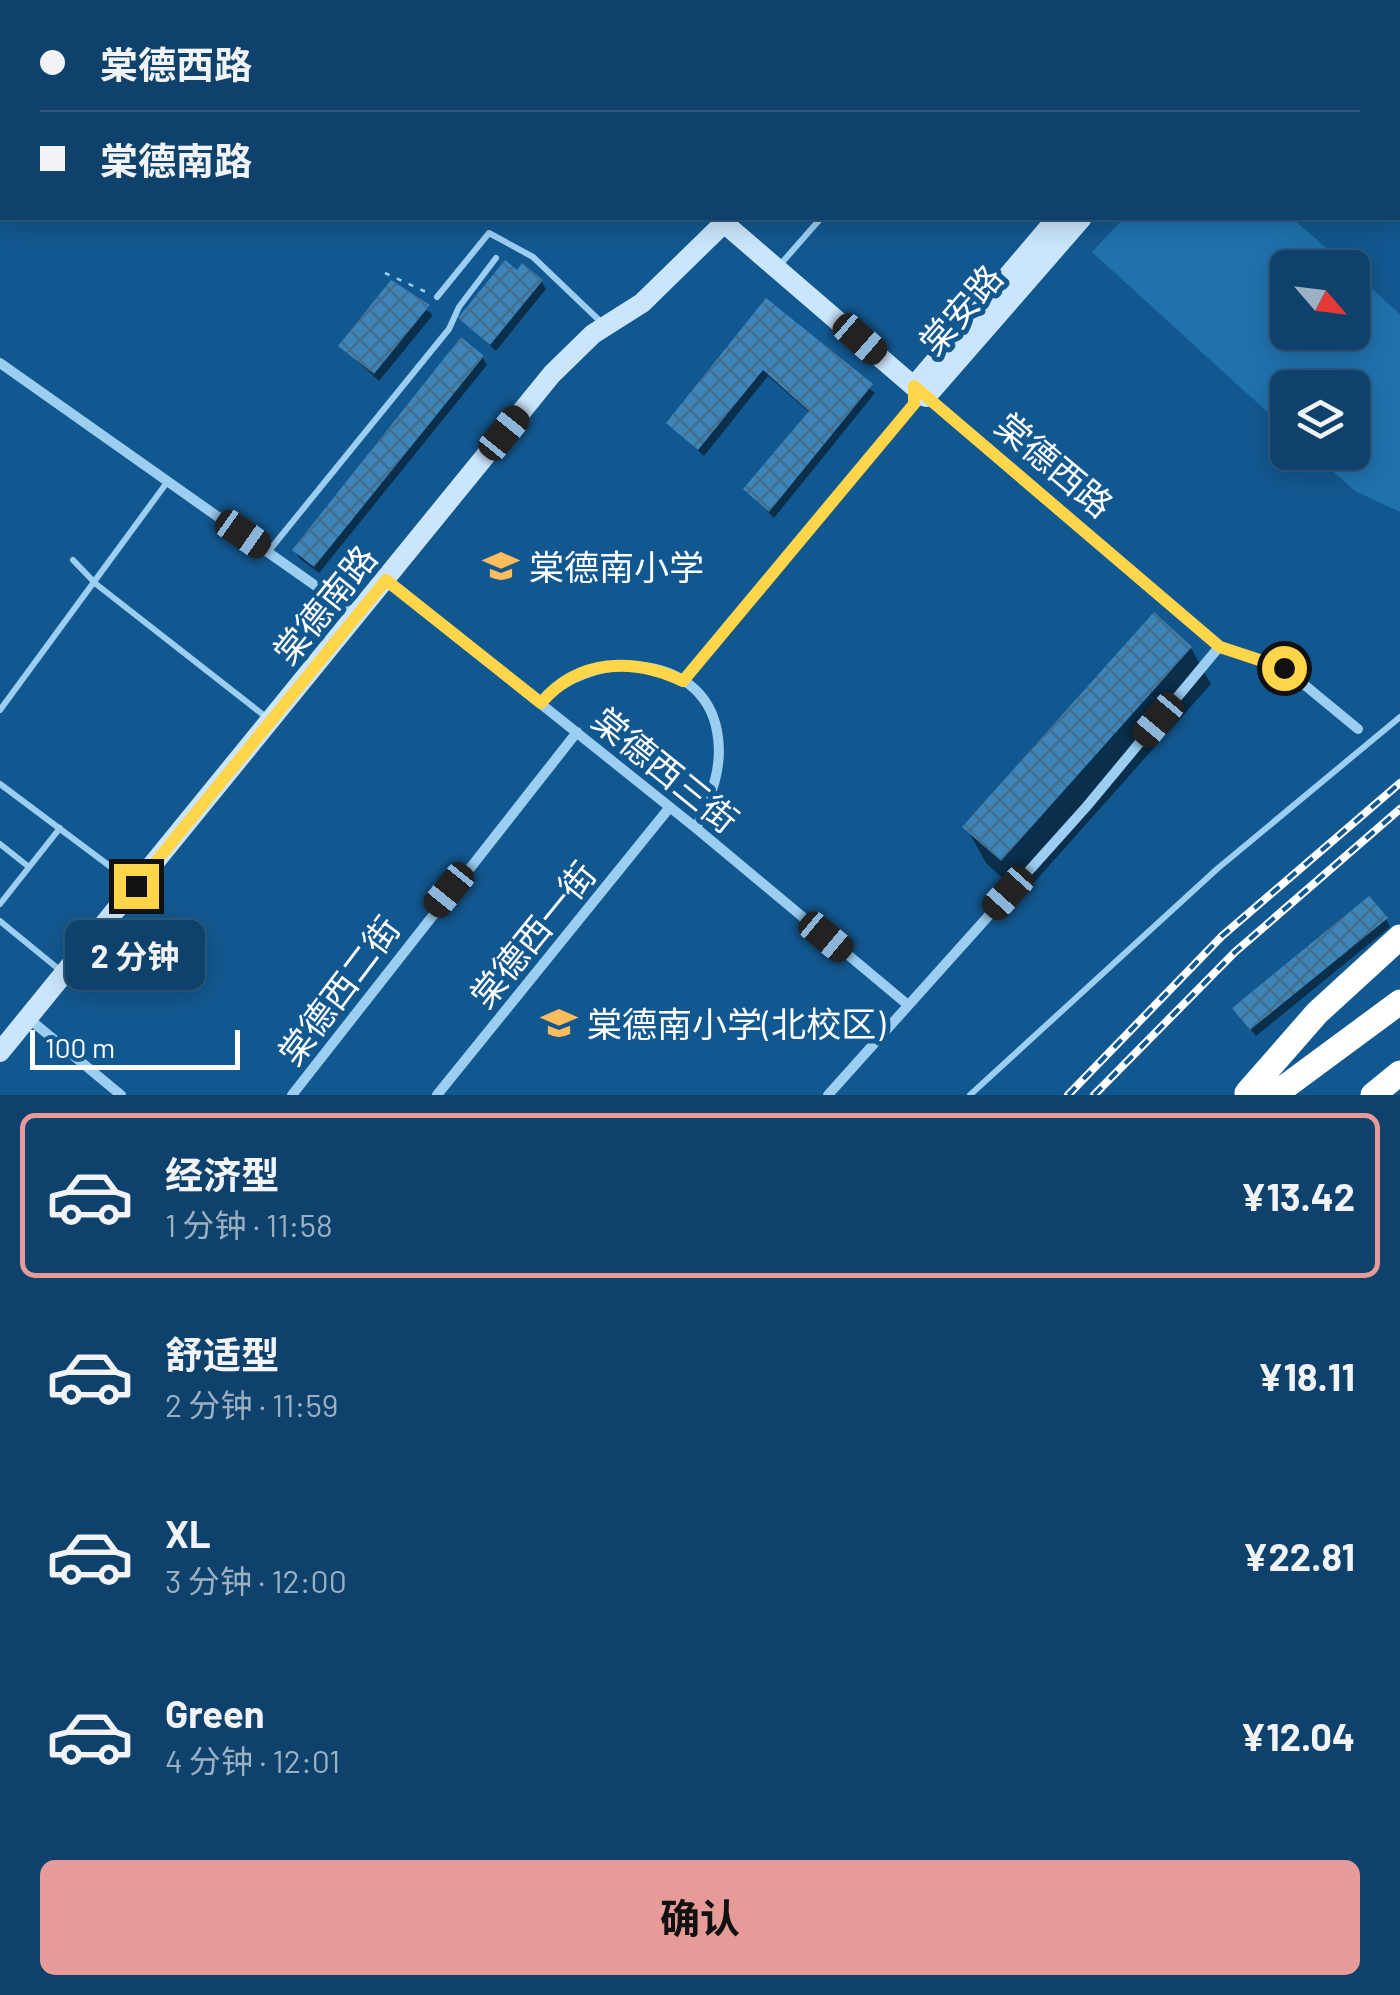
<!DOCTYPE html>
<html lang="zh">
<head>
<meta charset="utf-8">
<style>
	body { margin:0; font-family:Barlow,"Noto Sans SC",sans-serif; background:#174972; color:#f1f3f6; height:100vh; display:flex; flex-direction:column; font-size:38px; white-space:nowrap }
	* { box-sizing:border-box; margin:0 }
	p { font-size:32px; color:#9bb0c2 }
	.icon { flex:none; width:55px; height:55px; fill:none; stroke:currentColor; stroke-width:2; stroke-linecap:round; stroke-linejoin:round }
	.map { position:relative; height:1095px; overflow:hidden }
	.details { display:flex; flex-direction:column; background:#0e426c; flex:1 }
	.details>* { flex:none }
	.hud { position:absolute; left:0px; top:0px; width:1400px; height:220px; box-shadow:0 5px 25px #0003,0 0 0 2px #2e5b7f; display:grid; align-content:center; height:220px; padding:0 40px; background:#0e426c }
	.needle { width:65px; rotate:118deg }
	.controls { position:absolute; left:1270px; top:250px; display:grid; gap:20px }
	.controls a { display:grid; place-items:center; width:100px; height:100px; border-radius:15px; background:#0e426c; box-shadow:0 5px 25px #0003,0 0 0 2px #2e5b7f; font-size:50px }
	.scale { position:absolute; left:30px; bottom:25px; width:210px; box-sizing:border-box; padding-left:10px; border:5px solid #fff; border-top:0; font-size:28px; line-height:35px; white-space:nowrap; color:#fff; -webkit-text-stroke:8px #125890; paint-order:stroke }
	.end { position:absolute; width:45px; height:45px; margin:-22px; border:12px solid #ffd54a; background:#111; box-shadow:0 0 0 5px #111 }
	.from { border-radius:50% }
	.bubble { position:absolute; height:70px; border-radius:15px; background:#0e426c; box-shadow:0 5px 25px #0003,0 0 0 2px #2e5b7f; font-size:32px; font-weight:700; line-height:70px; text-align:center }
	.car { position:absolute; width:30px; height:60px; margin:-30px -15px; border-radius:12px; box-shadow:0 0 8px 2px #0007; background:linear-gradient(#222 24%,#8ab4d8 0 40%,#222 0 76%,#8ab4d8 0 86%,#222 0) }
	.hud b { display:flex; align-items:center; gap:35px; height:95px; font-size:38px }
	.hud b+b { border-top:2px solid #2e5b7f }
	.hud i { width:25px; height:25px; background:#f1f3f6 }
	ul { padding:18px 0 0; list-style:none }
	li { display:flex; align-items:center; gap:30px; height:165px; margin:0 20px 15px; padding:0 20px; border:5px solid transparent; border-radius:15px }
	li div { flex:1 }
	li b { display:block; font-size:38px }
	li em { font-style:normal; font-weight:700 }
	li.active { border-color:#e69b98 }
	li>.icon { width:90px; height:90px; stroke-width:1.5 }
	.primary-button { display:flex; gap:20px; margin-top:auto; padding:20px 40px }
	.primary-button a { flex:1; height:115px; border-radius:15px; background:#e69b98; color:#111; font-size:40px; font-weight:700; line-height:115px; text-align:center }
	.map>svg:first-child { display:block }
	.park { fill:#2072ad }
	.shadow { fill:#0007 }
	.building { fill:url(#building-cross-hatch) }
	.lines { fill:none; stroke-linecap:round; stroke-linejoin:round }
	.path { stroke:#9ccef2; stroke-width:2.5; stroke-dasharray:5 8; stroke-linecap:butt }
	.lane { stroke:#9ccef2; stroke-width:6 }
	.street { stroke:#9ccef2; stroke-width:10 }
	.secondary { stroke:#cbe6fc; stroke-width:20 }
	.highway { stroke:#fff; stroke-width:25 }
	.rail-casing { stroke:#fff; stroke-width:8 }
	.rail { stroke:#125890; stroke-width:4; stroke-dasharray:11; stroke-linecap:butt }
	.route { stroke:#ffd54a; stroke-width:12 }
	.labels { text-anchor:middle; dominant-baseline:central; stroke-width:10; stroke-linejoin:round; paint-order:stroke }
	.street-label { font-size:35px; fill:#fff; stroke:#125890 }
	.poi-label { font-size:35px; fill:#fff; stroke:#125890; text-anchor:start }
</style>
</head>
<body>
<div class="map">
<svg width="1400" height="1095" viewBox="0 0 1400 1095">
	<defs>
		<pattern id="building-cross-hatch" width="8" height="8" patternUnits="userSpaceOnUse" patternTransform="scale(2.5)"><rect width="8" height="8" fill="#3e85ba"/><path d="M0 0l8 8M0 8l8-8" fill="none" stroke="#446e8e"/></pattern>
	</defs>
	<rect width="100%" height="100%" fill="#125890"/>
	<path class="park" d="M1124 218H1292L1348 267 1288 268V332H1352L1353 272 1400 314V512L1355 491 1312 453 1352 452V388H1288L1287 430 1092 252Z"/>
	<path class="shadow" d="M533 0H598V2H536Z
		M1398 73H1400V219L1398 216Z
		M517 273 541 281 546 289 496 351 461 319Z
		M392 284 433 315 379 381 341 346Z
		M766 301 875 393 774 518 746 490 810 413 768 376 704 456 669 424Z
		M482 357 487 365 319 573 299 558 295 550Z
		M1191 648 1211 684 1022 896 986 863 966 827Z
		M1386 919 1390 927 1256 1036 1240 1016Z"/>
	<path class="building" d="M505 260 517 270 522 263 543 280 490 345 458 318Z
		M391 280 430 305 374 374 338 346Z
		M766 298 873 384 769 512 743 489 809 411 763 370 698 450 666 423Z
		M461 337 484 356 314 567 292 550Z
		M1154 612 1192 647 1001 861 962 827Z
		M1369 896 1388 918 1250 1030 1232 1008Z"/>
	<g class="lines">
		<path class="path" d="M845 0 847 2
			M385 273 426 292"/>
		<path class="lane" d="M18 2 20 0
			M0 27 2 23
			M779 266 821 218
			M437 297 489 233 533 257 601 322
			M268 552 449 329 459 307 496 258
			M73 560 96 584 266 717
			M0 710 168 481
			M0 784 131 882
			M0 844 29 867
			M0 904 60 828
			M0 921 61 971
			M970 1095 1217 869 1400 717"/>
		<path class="street" d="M0 363 357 615
			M386 580 696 828 908 1005
			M683 681 914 404 926 397 1219 647 1284 668 1358 729
			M541 703C586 650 702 649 717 731 724 767 711 796 696 828
			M28 1018 121 1095
			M292 1095 577 732
			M437 1095 670 807
			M828 1095 1087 806 1219 647"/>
		<path class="secondary" d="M936 0 938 2
			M953 0 956 2
			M1315 0 1327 2
			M1355 0 1360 2
			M1280 2 1290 0
			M1398 20 1400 21
			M914 386 1057 218
			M0 1052 552 374 593 334 642 303 724 223 926 397 1082 218"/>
		<path class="highway" d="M1247 1093 1317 1013 1400 937
			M1274 1095 1400 1002
			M1373 1095 1400 1073"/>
		<defs>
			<path id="rail" d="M1068 1095 1222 936 1400 783
				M1094 1095 1235 952 1400 809"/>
		</defs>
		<use href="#rail" class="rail-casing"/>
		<use href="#rail" class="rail"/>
	</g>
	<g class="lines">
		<path class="route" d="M136 886 386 580 541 703C578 659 633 657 683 681L914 404V386L1220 647 1284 668"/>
	</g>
	<defs>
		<symbol id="school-bare" viewBox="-9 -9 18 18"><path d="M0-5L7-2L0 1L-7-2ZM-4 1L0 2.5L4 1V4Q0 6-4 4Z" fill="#ffbc5d" stroke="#125890" stroke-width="2.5" paint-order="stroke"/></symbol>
	</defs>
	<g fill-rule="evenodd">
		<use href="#school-bare" x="476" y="541" width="50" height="50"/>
		<use href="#school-bare" x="534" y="998" width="50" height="50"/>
	</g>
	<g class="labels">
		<g class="street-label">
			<text transform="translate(960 309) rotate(-49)">棠安路</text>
			<text transform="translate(1055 464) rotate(40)">棠德西路</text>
			<text transform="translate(324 604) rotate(-51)">棠德南路</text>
			<text transform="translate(666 769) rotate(39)">棠德西三街</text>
			<text transform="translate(532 934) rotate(-51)">棠德西一街</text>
			<text transform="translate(338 990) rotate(-53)">棠德西二街</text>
		</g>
		<g class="poi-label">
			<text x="529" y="566">棠德南小学</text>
			<text x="587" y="1023">棠德南小学(北校区)</text>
		</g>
	</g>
</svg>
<div class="controls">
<a><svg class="needle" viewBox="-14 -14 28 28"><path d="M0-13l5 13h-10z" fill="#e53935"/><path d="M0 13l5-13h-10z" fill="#9bb0c2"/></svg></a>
<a><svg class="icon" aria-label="layers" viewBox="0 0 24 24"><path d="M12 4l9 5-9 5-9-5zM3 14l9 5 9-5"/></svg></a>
</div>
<div class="scale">100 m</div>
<i class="end from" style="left:1284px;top:668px"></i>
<i class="end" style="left:136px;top:886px"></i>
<div class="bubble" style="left:65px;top:920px;width:140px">2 分钟</div>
<i class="car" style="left:860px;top:339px;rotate:131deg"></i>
<i class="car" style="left:504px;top:433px;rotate:39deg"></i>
<i class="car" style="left:243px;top:534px;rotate:125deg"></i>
<i class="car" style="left:1158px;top:720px;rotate:220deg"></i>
<i class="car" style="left:449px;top:890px;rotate:219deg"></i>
<i class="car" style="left:1008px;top:893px;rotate:222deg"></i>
<i class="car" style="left:826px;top:937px;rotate:130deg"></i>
<div class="hud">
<b><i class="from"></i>棠德西路</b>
<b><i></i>棠德南路</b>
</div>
</div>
<section class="details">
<ul>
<li class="active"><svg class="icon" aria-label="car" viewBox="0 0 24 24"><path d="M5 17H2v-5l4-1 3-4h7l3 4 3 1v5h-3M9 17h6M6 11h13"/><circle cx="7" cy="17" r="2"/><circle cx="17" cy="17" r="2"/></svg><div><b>经济型</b><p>1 分钟 · 11:58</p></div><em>¥13.42</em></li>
<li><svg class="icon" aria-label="car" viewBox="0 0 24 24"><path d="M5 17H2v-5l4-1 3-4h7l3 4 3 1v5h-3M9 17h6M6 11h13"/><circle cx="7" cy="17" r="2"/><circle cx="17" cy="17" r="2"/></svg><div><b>舒适型</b><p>2 分钟 · 11:59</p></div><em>¥18.11</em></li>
<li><svg class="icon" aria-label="car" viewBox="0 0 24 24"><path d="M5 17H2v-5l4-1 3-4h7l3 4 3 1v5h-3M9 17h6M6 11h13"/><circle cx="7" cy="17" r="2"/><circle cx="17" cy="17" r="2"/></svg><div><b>XL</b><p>3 分钟 · 12:00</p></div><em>¥22.81</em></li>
<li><svg class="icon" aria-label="car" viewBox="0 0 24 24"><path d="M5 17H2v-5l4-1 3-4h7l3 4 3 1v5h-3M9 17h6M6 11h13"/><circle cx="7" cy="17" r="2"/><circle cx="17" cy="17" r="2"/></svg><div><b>Green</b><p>4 分钟 · 12:01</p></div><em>¥12.04</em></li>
</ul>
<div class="primary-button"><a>确认</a></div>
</section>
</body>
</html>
